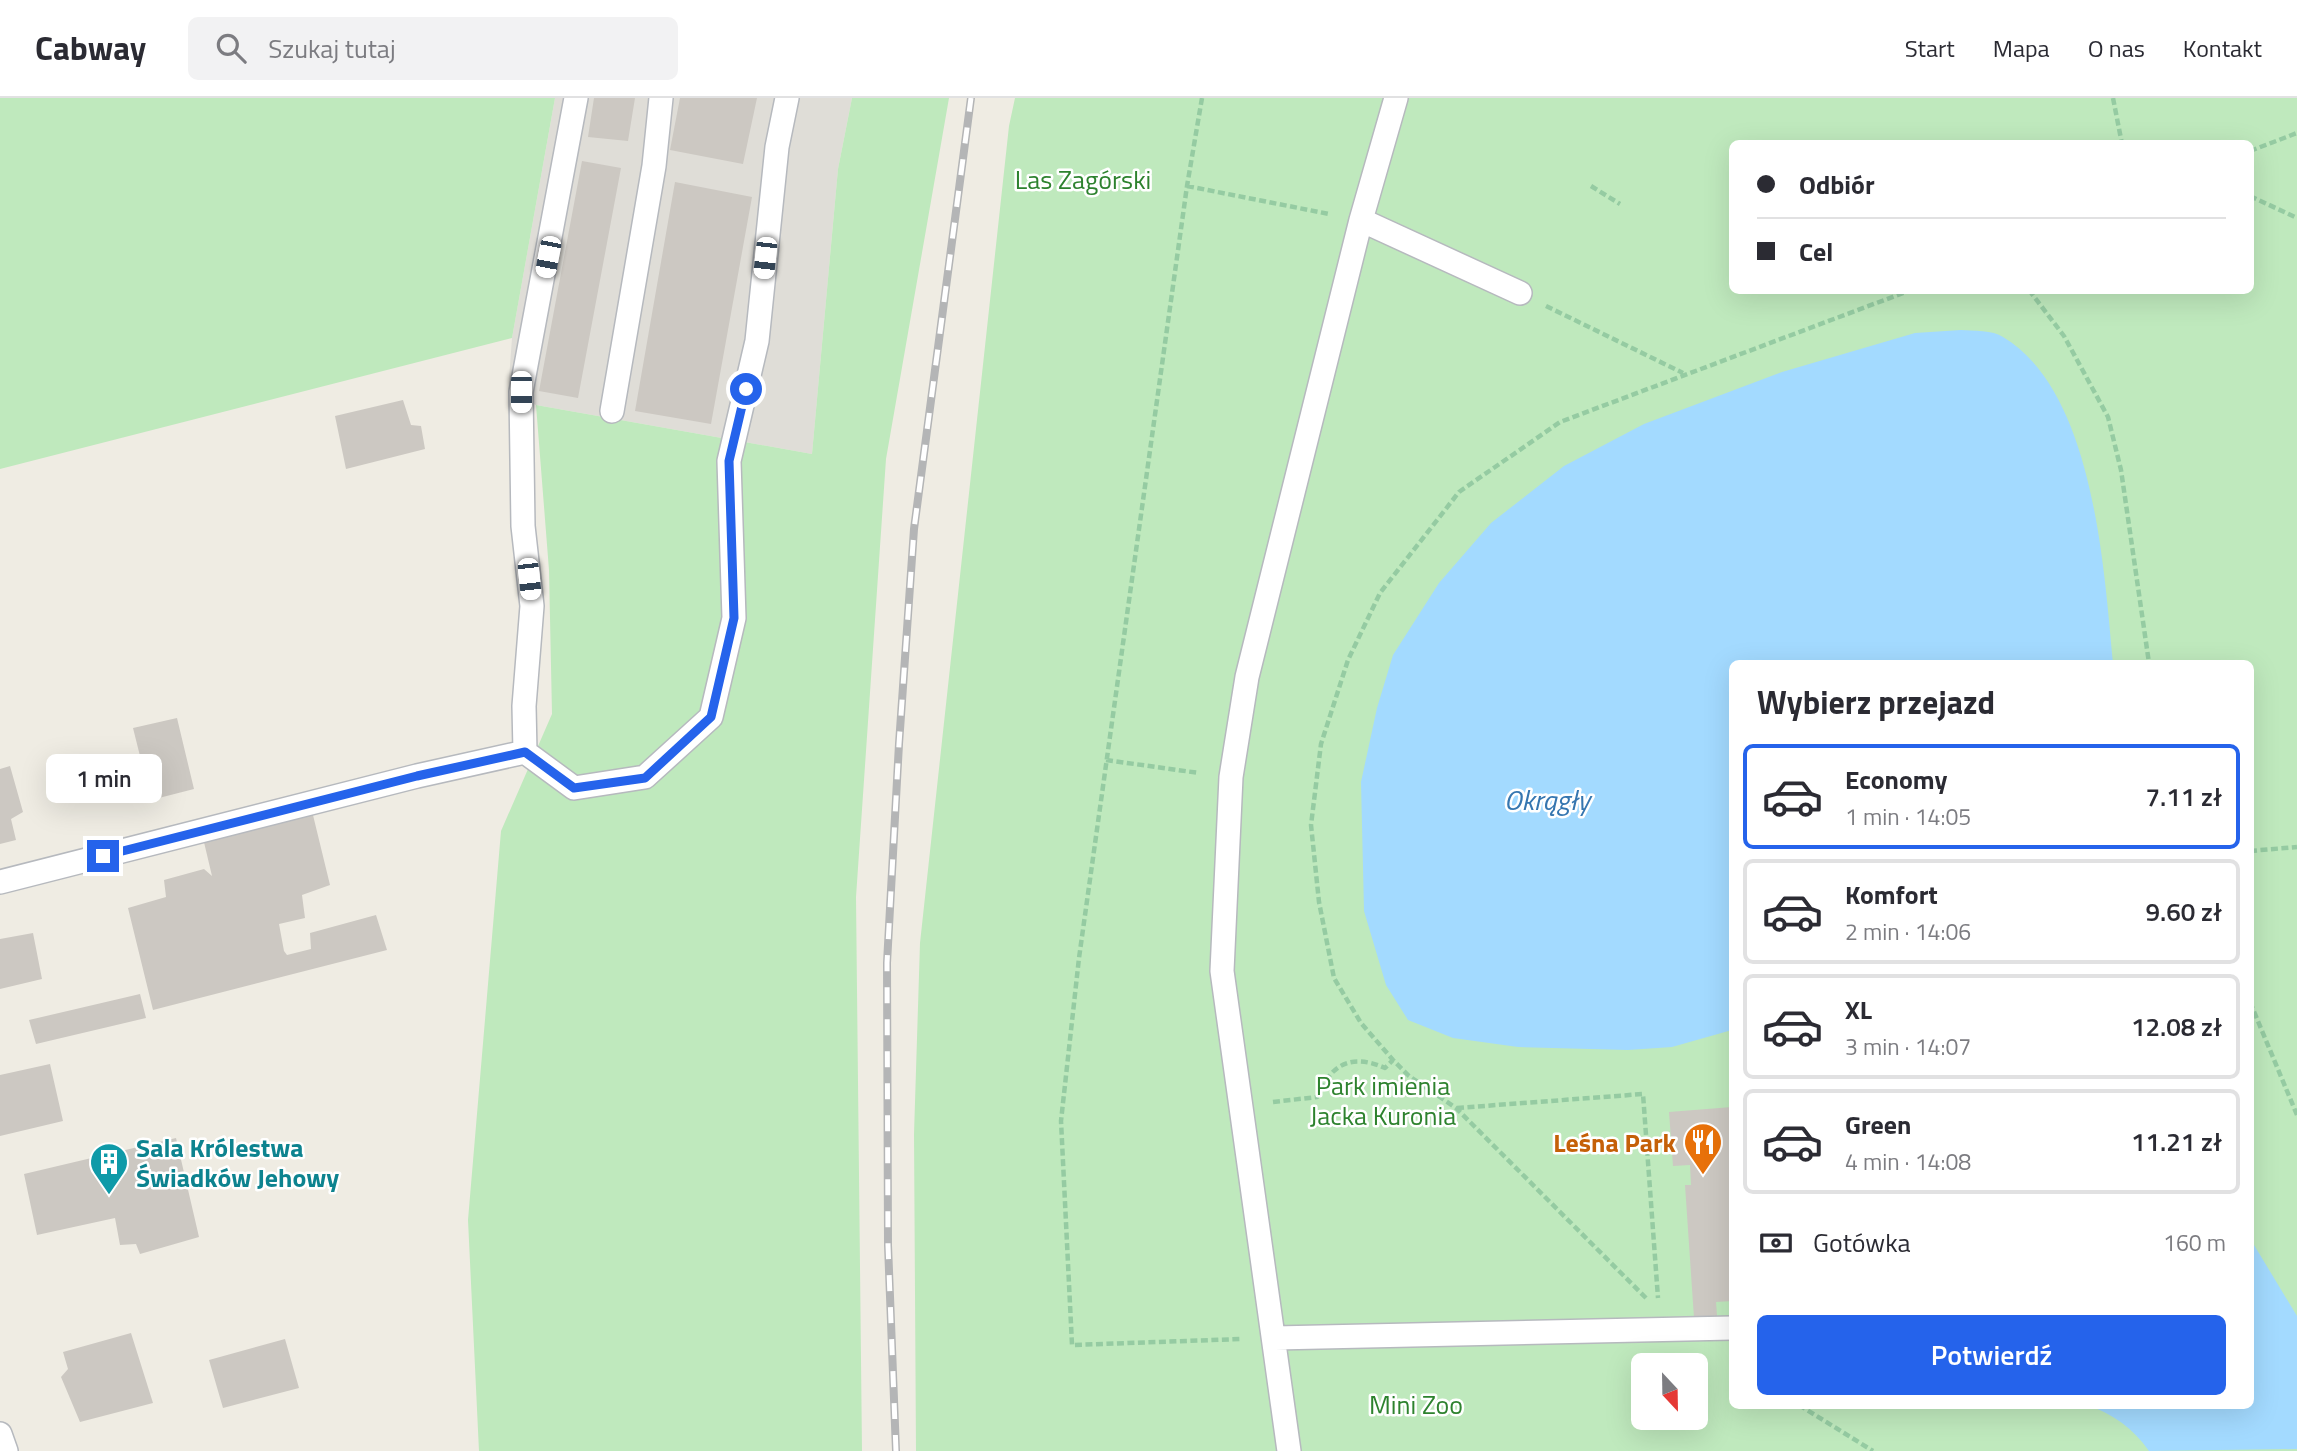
<!DOCTYPE html>
<html lang="pl">
<head>
<meta charset="utf-8">
<style>
	body { margin:0; font-family:"Titillium Web",sans-serif; background:#f2f2f3; color:#2b2b33; height:100vh; display:flex; flex-direction:column; font-size:26px; white-space:nowrap }
	* { box-sizing:border-box; margin:0 }
	p { font-size:23px; color:#7c7c81 }
	.icon { flex:none; width:38px; height:38px; fill:none; stroke:currentColor; stroke-width:2; stroke-linecap:round; stroke-linejoin:round }
	.map { position:relative; flex:1; overflow:hidden }
	.details { position:absolute; left:1729px; top:562px; width:525px; height:749px; display:flex; flex-direction:column; background:#fff; border-radius:10px; box-shadow:0 7px 28px #0002 }
	.details>* { flex:none }
	.top-card { position:absolute; left:1729px; top:42px; width:525px; height:154px; border-radius:10px; box-shadow:0 7px 28px #0002; display:grid; align-content:center; height:154px; padding:0 28px; background:#fff }
	.needle { width:46px; rotate:158deg }
	.controls { position:absolute; left:1631px; top:1255px; display:grid; gap:14px }
	.controls a { display:grid; place-items:center; width:77px; height:77px; border-radius:10px; background:#fff; box-shadow:0 7px 28px #0002; font-size:35px }
	.end { position:absolute; width:32px; height:32px; margin:-16px; border:9px solid #2563eb; background:#fff; box-shadow:0 0 0 4px #fff }
	.from { border-radius:50% }
	.bubble { position:absolute; height:49px; border-radius:10px; background:#fff; box-shadow:0 7px 28px #0002; font-size:23px; font-weight:600; line-height:49px; text-align:center }
	.car { position:absolute; width:21px; height:42px; margin:-21px -10px; border-radius:9px; box-shadow:0 0 5px 2px #0007; background:linear-gradient(#fff 24%,#345 0 40%,#fff 0 76%,#345 0 86%,#fff 0) }
	.top-card b { display:flex; align-items:center; gap:24px; height:66px; font-size:26px }
	.top-card b+b { border-top:2px solid #e1e1e2 }
	.top-card i { width:18px; height:18px; background:#2b2b33 }
	ul { padding:0; list-style:none }
	li { display:flex; align-items:center; gap:21px; height:105px; margin:0 14px 10px; padding:0 14px; border:4px solid #e1e1e2; border-radius:10px }
	li div { flex:1 }
	li b { display:block; font-size:26px }
	li em { font-style:normal; font-weight:600 }
	li.selected { border-color:#2563eb }
	li>.icon { width:63px; height:63px; stroke-width:1.5 }
	h2 { padding:0 28px; font-size:32px; line-height:84px }
	.pay { display:flex; align-items:center; gap:18px; height:77px; padding:0 28px; font-size:26px }
	.pay p { margin-inline-start:auto }
	.primary-button { display:flex; gap:14px; margin-top:auto; padding:14px 28px }
	.primary-button a { flex:1; height:80px; border-radius:10px; background:#2563eb; color:#fff; font-size:28px; font-weight:600; line-height:80px; text-align:center }
	header { display:flex; align-items:center; gap:42px; box-sizing:border-box; height:98px; padding:0 35px; background:#fff; border-bottom:2px solid #e1e1e2 }
	header strong { font-size:33px }
	nav { display:flex; gap:38px; margin-inline-start:auto; font-size:24px }
	.search { width:490px; height:63px; background:#f2f2f3; display:flex; align-items:center; gap:18px; box-sizing:border-box; padding:0 24px; border-radius:10px; color:#7c7c81; font-size:26px }
	.map>svg:first-child { display:block }
	.industrial { fill:#dfddd7 }
	.green { fill:#bfe9bd; fill-rule:evenodd }
	.water { fill:#a3daff }
	.building { fill:#ccc8c2 }
	.lines { fill:none; stroke-linecap:round; stroke-linejoin:round }
	.service-casing { stroke:#b6b9be; stroke-width:26 }
	.path { stroke:#95cba2; stroke-width:4.5; stroke-dasharray:7 3.5; stroke-linecap:butt }
	.service { stroke:#fff; stroke-width:23 }
	.rail-casing { stroke:#b4b5b6; stroke-width:8 }
	.rail { stroke:#fff; stroke-width:5; stroke-dasharray:16; stroke-linecap:butt }
	.route { stroke:#2563eb; stroke-width:9 }
	.labels { text-anchor:middle; dominant-baseline:central; stroke-width:5; stroke-linejoin:round; paint-order:stroke }
	.park-label { font-size:26px; fill:#2d822e; stroke:#fff }
	.food-label { font-size:26px; font-weight:bold; fill:#c56008; stroke:#fff; text-anchor:end }
	.culture-label { font-size:26px; font-weight:bold; fill:#0d838f; stroke:#fff; text-anchor:start }
	.water-label { font-size:28px; font-style:italic; fill:#3576b0; stroke:#fff }
</style>
</head>
<body>
<header>
<strong>Cabway</strong>
<div class="search"><svg class="icon" aria-label="search" viewBox="0 0 24 24"><circle cx="10" cy="10" r="6"/><path d="M15 15l6 6"/></svg>Szukaj tutaj</div>
<nav><a>Start</a><a>Mapa</a><a>O nas</a><a>Kontakt</a></nav>
</header>
<div class="map">
<svg width="2297" height="1353" viewBox="0 0 2297 1353">
	<rect width="100%" height="100%" fill="#efece3"/>
	<path class="industrial" d="M555 0H852L838 71 812 356 536 307 508 295 512 240Z"/>
	<path class="green" d="M0 0H555L512 240 0 371Z
		M852 0H949L886 361 856 799 862 1353H479L468 1122 501 733 552 616 549 472 536 307 812 356 838 71Z
		M1015 0H2297V1353H916L914 1036 920 845 1009 28ZM1732 46H2250V192H1732ZM1732 565H2250V1307H1732ZM1643 1267H1696V1320H1643Z"/>
	<path class="water" d="M1961 232C1973 233 1993 232 2003 239 2094 293 2104 471 2113 565H1732V932L1672 949 1628 952 1518 949 1453 940 1408 922 1386 887 1364 813 1361 684 1377 610 1393 557 1439 485 1491 425 1564 368 1644 326 1782 274 1915 235Z
		M2251 1142 2297 1218V1351L2149 1353C2133 1330 2113 1316 2087 1307H2250Z"/>
	<path class="building" d="M594 0H635L628 43 588 39Z
		M680 0H757L743 66 670 52Z
		M582 63 621 70 578 300 539 293Z
		M675 84 752 99 711 326 635 313Z
		M403 302 411 327 421 328 425 351 346 371 335 318Z
		M177 620 194 691 151 702 133 630Z
		M10 668 23 714 11 721 16 742 0 746V671Z
		M312 713 330 787 302 797 305 820 279 826 284 853 287 857 311 851 310 835 376 817 387 852 153 912 128 810 166 799 164 782 204 771 212 778 203 740Z
		M33 835 42 881 0 891V841Z
		M140 896 146 920 36 946 29 922Z
		M50 966 63 1023 0 1038V977Z
		M1732 1009V1203L1716 1204 1717 1218 1694 1220 1685 1087H1691L1690 1067 1673 1068 1669 1014Z
		M176 1040 199 1139 140 1156 136 1146 120 1147 115 1120 37 1137 24 1076Z
		M131 1235 153 1305 80 1324 61 1279 68 1271 63 1254Z
		M285 1241 299 1290 223 1310 209 1262Z"/>
	<g class="lines">
		<defs>
			<path id="service" d="M576 0 521 294 523 428 532 508 524 608 525 654 574 690 645 679 711 619 734 520 729 363 757 243 777 49 787 0
				M1361 122 1520 195
				M612 313 654 68 661 0
				M0 784 417 678 525 654
				M1275 1240 1732 1230
				M0 1336 6 1353
				M1289 1353 1222 873 1231 679 1247 579 1361 122 1396 0"/>
		</defs>
		<use href="#service" class="service-casing"/>
		<path class="path" d="M1202 0 1187 88 1079 860 1061 1023 1072 1247 1242 1241
			M2113 0 2122 46
			M2250 53 2297 35
			M1187 88 1329 116
			M1591 88 1620 106
			M2250 98 2297 120
			M2029 192 2064 238 2108 319 2121 372 2149 565
			M1546 208 1683 275
			M1106 662 1199 675
			M2250 753 2297 749
			M2250 904 2297 1017
			M1273 1004 1317 999C1331 966 1351 955 1385 970L1393 962
			M1457 1010 1643 996 1658 1200
			M1646 1200 1456 1010 1409 978 1393 962 1361 925 1334 880 1319 804 1311 727 1321 646 1348 562 1380 495 1459 394 1560 324 1911 192
			M1799 1307 1873 1353"/>
		<use href="#service" class="service"/>
		<defs>
			<path id="rail" d="M896 1353 888 1147 887 865 899 646 914 431 971 0"/>
		</defs>
		<use href="#rail" class="rail-casing"/>
		<use href="#rail" class="rail"/>
	</g>
	<g class="lines">
		<path class="route" d="M103 758 417 678 525 654 574 690 645 680 711 619 734 520 729 363 746 291"/>
	</g>
	<defs>
		<symbol id="restaurant-pin" viewBox="-11 -11 22 30"><path d="M0 17L-7.5 6A9.5 9.5 0 1 1 7.5 6Z" fill="#e8710a" stroke="#fff"/><path d="M-5-6h1v4h1v-4h1v4h1v-4h1v5L-1.5 .5V6h-2V.5L-5-1ZM5-6V6H3V1.5H1.5Q1.5-4 5-6Z" fill="#fff"/></symbol>
		<symbol id="building-pin" viewBox="-11 -11 22 30"><path d="M0 17L-7.5 6A9.5 9.5 0 1 1 7.5 6Z" fill="#0f9aa8" stroke="#fff"/><path d="M-4-6H4V6H1V3H-1V6H-4ZM-2.5-4.3h1.7v1.8h-1.7ZM.8-4.3h1.7v1.8H.8ZM-2.5-1h1.7V.8h-1.7ZM.8-1h1.7V.8H.8Z" fill="#fff"/></symbol>
	</defs>
	<g fill-rule="evenodd">
		<use href="#restaurant-pin" x="1681" y="1022" width="44" height="60"/>
		<use href="#building-pin" x="87" y="1042" width="44" height="60"/>
	</g>
	<g class="labels">
		<g class="park-label">
			<text x="1083" y="81">Las Zagórski</text>
			<text x="1383" y="987">Park imienia<tspan x="1383" dy="30">Jacka Kuronia</tspan></text>
			<text x="1416" y="1306">Mini Zoo</text>
		</g>
		<g class="food-label">
			<text x="1676" y="1044">Leśna Park</text>
		</g>
		<g class="culture-label">
			<text x="136" y="1049">Sala Królestwa<tspan x="136" dy="30">Świadków Jehowy</tspan></text>
		</g>
		<g class="water-label">
			<text x="1547" y="701">Okrągły</text>
		</g>
	</g>
</svg>
<div class="controls">
<a><svg class="needle" viewBox="-14 -14 28 28"><path d="M0-13l5 13h-10z" fill="#e53935"/><path d="M0 13l5-13h-10z" fill="#7c7c81"/></svg></a>
</div>
<i class="end from" style="left:746px;top:291px"></i>
<i class="end" style="left:103px;top:758px"></i>
<div class="bubble" style="left:46px;top:656px;width:116px">1 min</div>
<i class="car" style="left:548px;top:159px;rotate:191deg"></i>
<i class="car" style="left:765px;top:160px;rotate:186deg"></i>
<i class="car" style="left:521px;top:294px;rotate:180deg"></i>
<i class="car" style="left:529px;top:481px;rotate:174deg"></i>
<div class="top-card">
<b><i class="from"></i>Odbiór</b>
<b><i></i>Cel</b>
</div>
<section class="details">
<h2>Wybierz przejazd</h2>
<ul>
<li class="selected"><svg class="icon" aria-label="car" viewBox="0 0 24 24"><path d="M5 17H2v-5l4-1 3-4h7l3 4 3 1v5h-3M9 17h6M6 11h13"/><circle cx="7" cy="17" r="2"/><circle cx="17" cy="17" r="2"/></svg><div><b>Economy</b><p>1 min · 14:05</p></div><em>7.11 zł</em></li>
<li><svg class="icon" aria-label="car" viewBox="0 0 24 24"><path d="M5 17H2v-5l4-1 3-4h7l3 4 3 1v5h-3M9 17h6M6 11h13"/><circle cx="7" cy="17" r="2"/><circle cx="17" cy="17" r="2"/></svg><div><b>Komfort</b><p>2 min · 14:06</p></div><em>9.60 zł</em></li>
<li><svg class="icon" aria-label="car" viewBox="0 0 24 24"><path d="M5 17H2v-5l4-1 3-4h7l3 4 3 1v5h-3M9 17h6M6 11h13"/><circle cx="7" cy="17" r="2"/><circle cx="17" cy="17" r="2"/></svg><div><b>XL</b><p>3 min · 14:07</p></div><em>12.08 zł</em></li>
<li><svg class="icon" aria-label="car" viewBox="0 0 24 24"><path d="M5 17H2v-5l4-1 3-4h7l3 4 3 1v5h-3M9 17h6M6 11h13"/><circle cx="7" cy="17" r="2"/><circle cx="17" cy="17" r="2"/></svg><div><b>Green</b><p>4 min · 14:08</p></div><em>11.21 zł</em></li>
</ul>
<div class="pay"><svg class="icon" aria-label="cash" viewBox="0 0 24 24"><path d="M3 7h18v10H3z"/><circle cx="12" cy="12" r="2"/></svg>Gotówka<p>160 m</p></div>
<div class="primary-button"><a>Potwierdź</a></div>
</section>
</div>
</body>
</html>
